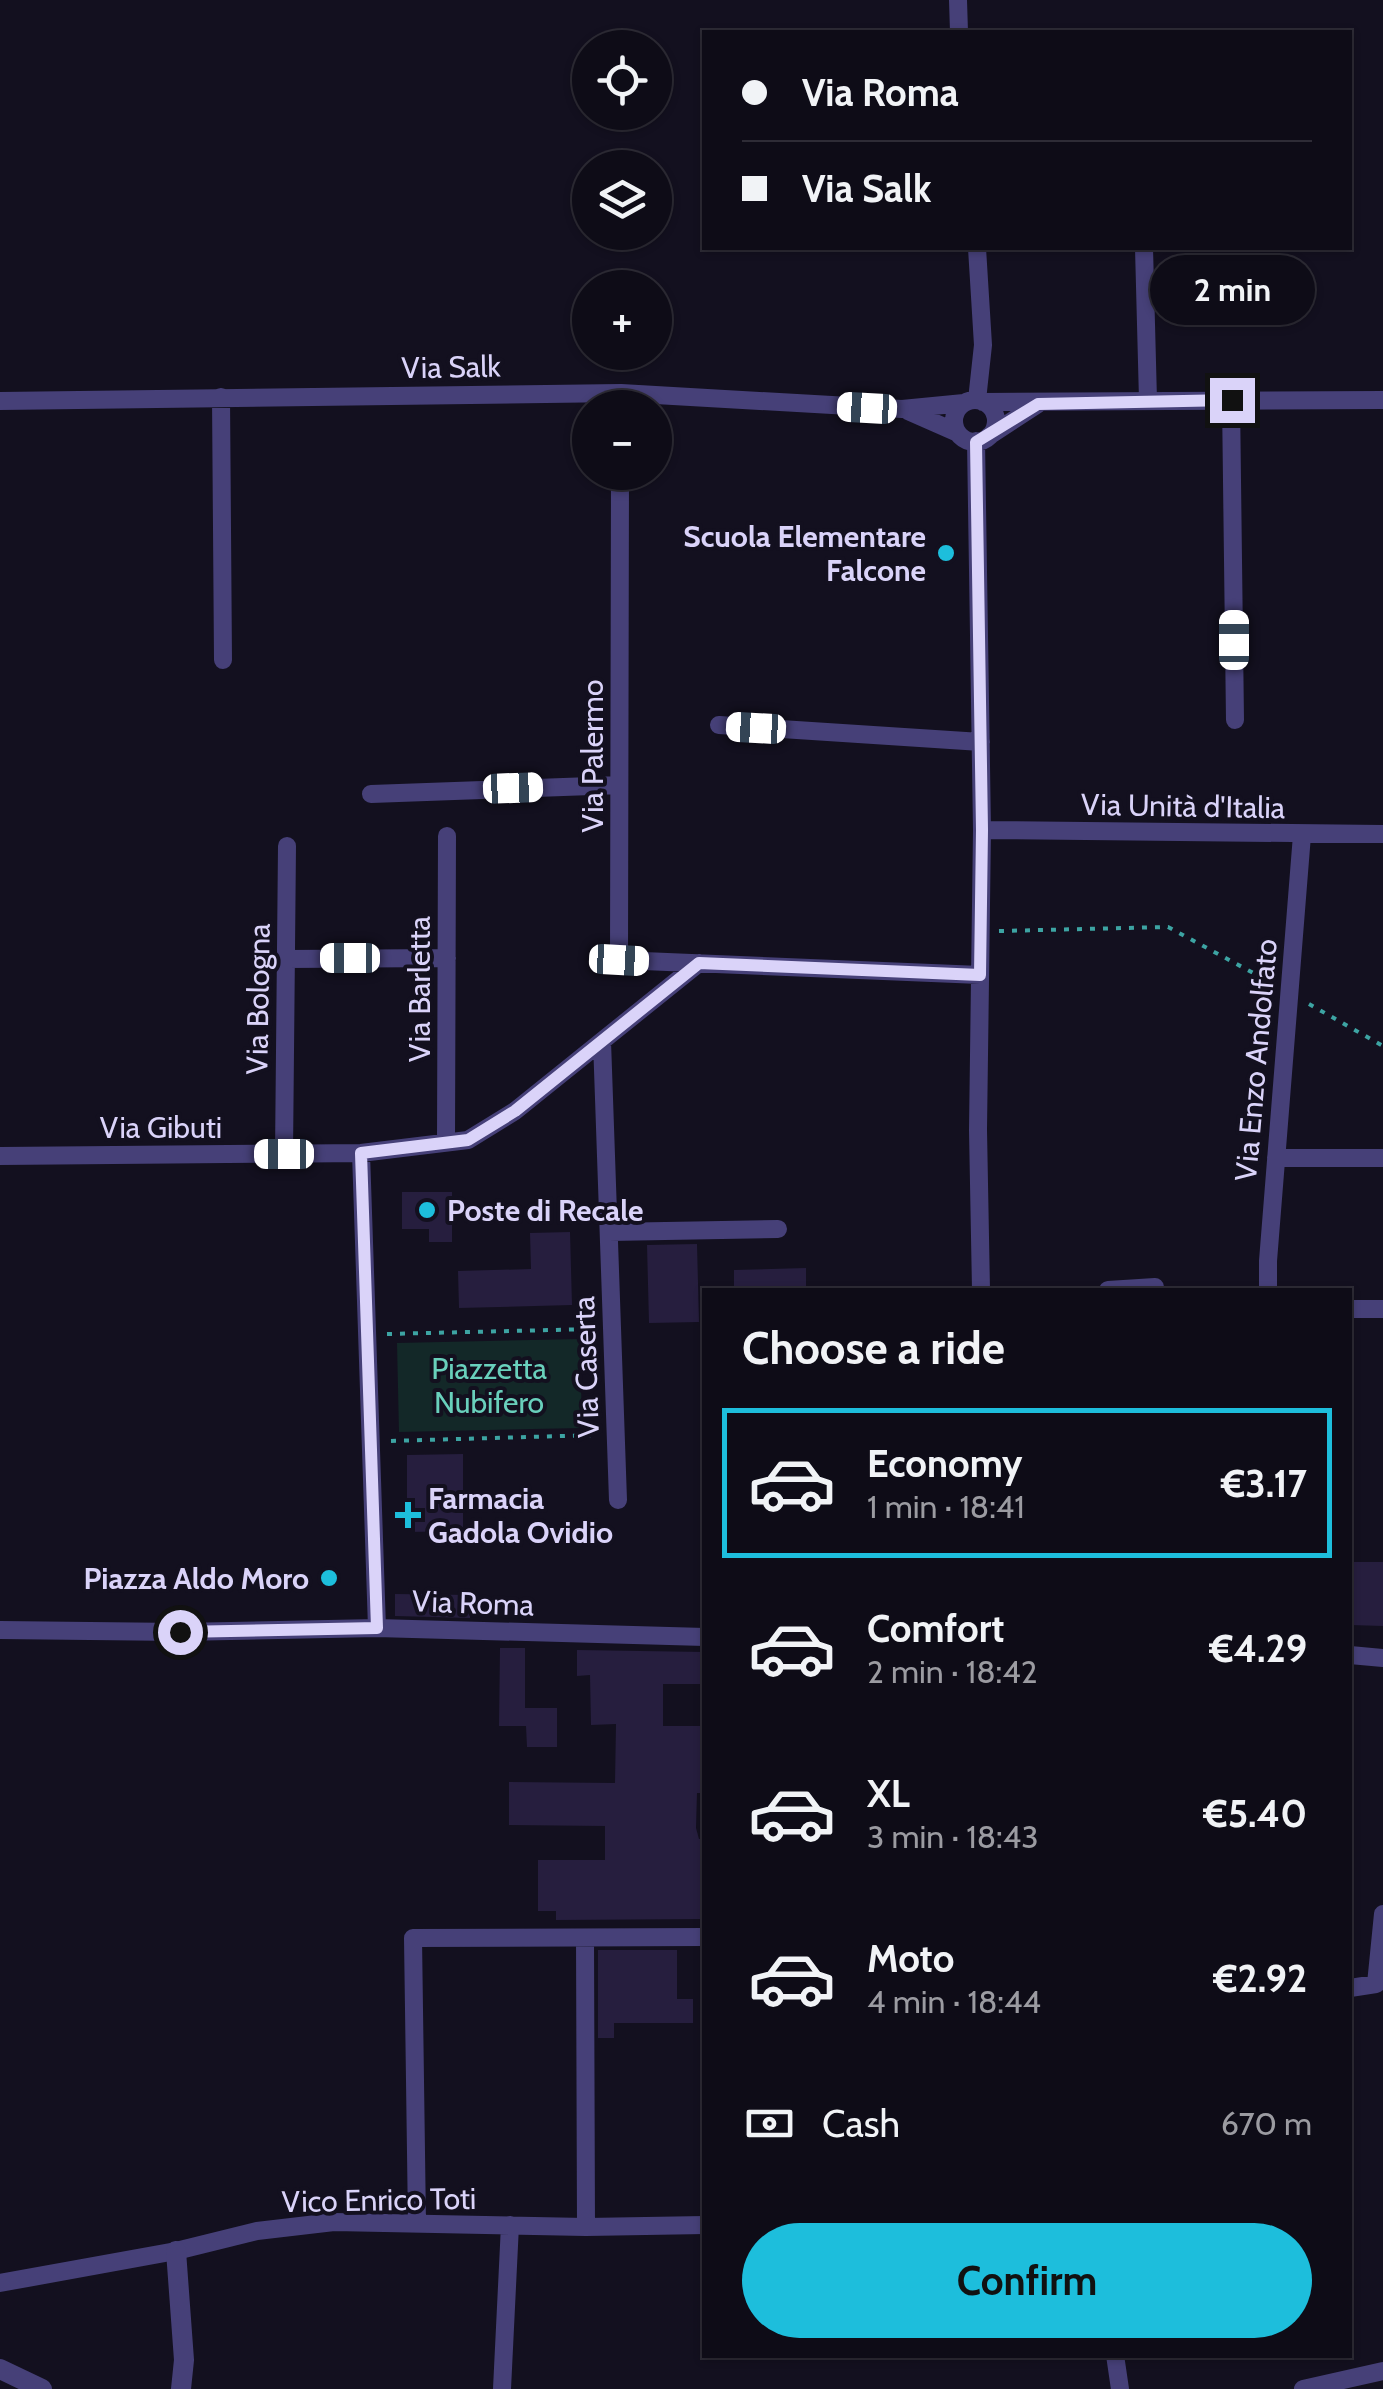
<!DOCTYPE html>
<html lang="en">
<head>
<meta charset="utf-8">
<style>
	body { margin:0; font-family:Cabin,sans-serif; background:#171520; color:#f1f3f6; height:100vh; display:flex; flex-direction:column; font-size:38px; white-space:nowrap }
	* { box-sizing:border-box; margin:0 }
	p { font-size:32px; color:#9b9ba1 }
	.icon { flex:none; width:55px; height:55px; fill:none; stroke:currentColor; stroke-width:2; stroke-linecap:round; stroke-linejoin:round }
	.map { position:relative; flex:1; overflow:hidden }
	.drawer { position:absolute; left:702px; top:1288px; width:650px; height:1070px; display:flex; flex-direction:column; background:#0e0c17; border-radius:0px; box-shadow:0 2px 8px #0004,0 0 0 2px #2e2c36 }
	.drawer>* { flex:none }
	.top-card { position:absolute; left:702px; top:30px; width:650px; height:220px; border-radius:0px; box-shadow:0 2px 8px #0004,0 0 0 2px #2e2c36; display:grid; align-content:center; height:220px; padding:0 40px; background:#0e0c17 }
	.fabs { position:absolute; left:572px; top:30px; display:grid; gap:20px }
	.fabs a { display:grid; place-items:center; width:100px; height:100px; border-radius:50%; background:#0e0c17; box-shadow:0 2px 8px #0004,0 0 0 2px #2e2c36; font-size:50px }
	.end { position:absolute; width:45px; height:45px; margin:-22px; border:12px solid #dad3f9; background:#111; box-shadow:0 0 0 5px #111 }
	.from { border-radius:50% }
	.bubble { position:absolute; height:70px; border-radius:35px; background:#0e0c17; box-shadow:0 2px 8px #0004,0 0 0 2px #2e2c36; font-size:32px; font-weight:700; line-height:70px; text-align:center }
	.car { position:absolute; width:30px; height:60px; margin:-30px -15px; border-radius:12px; box-shadow:0 0 8px 2px #0007; background:linear-gradient(#fff 24%,#345 0 40%,#fff 0 76%,#345 0 86%,#fff 0) }
	.top-card b { display:flex; align-items:center; gap:35px; height:95px; font-size:38px }
	.top-card b+b { border-top:2px solid #2e2c36 }
	.top-card i { width:25px; height:25px; background:#f1f3f6 }
	ul { padding:0; list-style:none }
	li { display:flex; align-items:center; gap:30px; height:150px; margin:0 20px 15px; padding:0 20px; border:5px solid transparent; border-radius:0px }
	li div { flex:1 }
	li b { display:block; font-size:38px }
	li em { font-style:normal; font-weight:700 }
	li.current { border-color:#1dbedc }
	li>.icon { width:90px; height:90px; stroke-width:1.5 }
	h2 { padding:0 40px; font-size:45px; line-height:120px }
	.pay { display:flex; align-items:center; gap:25px; height:110px; padding:0 40px; font-size:38px }
	.pay p { margin-inline-start:auto }
	.cta { display:flex; gap:20px; margin-top:auto; padding:20px 40px }
	.cta a { flex:1; height:115px; border-radius:60px; background:#1dbedc; color:#111; font-size:40px; font-weight:700; line-height:115px; text-align:center }
	.map>svg:first-child { display:block }
	.green { fill:#132828 }
	.building { fill:#261e3e }
	.lines { fill:none; stroke-linecap:round; stroke-linejoin:round }
	.path { stroke:#3da4a3; stroke-width:4; stroke-dasharray:5 8; stroke-linecap:butt }
	.minor { stroke:#464078; stroke-width:18 }
	.tertiary { stroke:#464078; stroke-width:20 }
	.route { stroke:#dad3f9; stroke-width:12 }
	.poi-dot { fill:#1dbedc; stroke:#13101f; stroke-width:4 }
	.labels { text-anchor:middle; dominant-baseline:central; stroke-width:8; stroke-linejoin:round; paint-order:stroke }
	.street-label { font-size:30px; fill:#dad3f9; stroke:#13101f }
	.poi-label { font-size:30px; font-weight:bold; fill:#dad3f9; stroke:#13101f; text-anchor:end }
	.park-label { font-size:30px; fill:#69d0bc; stroke:#13101f }
</style>
</head>
<body>
<div class="map">
<svg width="1383" height="2389" viewBox="0 0 1383 2389">
	<rect width="100%" height="100%" fill="#13101f"/>
	<path class="green" d="M580 1339 582 1428 399 1432 397 1343Z"/>
	<path class="building" d="M402 1192H452V1242H429V1229H402Z
		M570 1232 572 1305 459 1308 458 1271 531 1269 530 1233Z
		M697 1244 699 1322 649 1323 647 1245Z
		M806 1268V1290H734V1270Z
		M463 1454V1531L407 1532V1455Z
		M1351 1562H1383V1626L1350 1625Z
		M395 1594 470 1595V1618L395 1616Z
		M500 1648H525V1708H557V1747H527L526 1726H499Z
		M577 1650 705 1652V1684H663V1726H705V1793H697L696 1828 699 1839H705V1919L556 1920V1911H538V1860H605V1826L509 1825V1782L615 1783 616 1724 591 1725 590 1675 577 1676Z
		M598 1950H677V1999H693V2023H614V2038H598Z"/>
	<g class="lines">
		<path class="path" d="M999 931 1168 927 1270 982
			M1309 1004 1383 1046
			M387 1334 592 1329
			M391 1441 596 1435"/>
		<path class="minor" d="M958 0 959 32
			M977 248 983 345 977 400
			M1144 248 1148 400
			M221 397 223 660
			M1231 400 1235 720
			M954 421a21 21 0 1 1 42 0a21 21 0 1 1-42 0Z
			M0 401 621 393 902 409 964 403
			M983 402 1383 400
			M908 411 958 433
			M989 436 1038 404
			M976 441 982 830 978 1130 981 1290
			M620 472 619 960 980 975
			M719 725 981 742
			M371 794 619 785
			M982 830 1383 834
			M286 959 447 958
			M602 1041 618 1500
			M446 1142 447 836
			M361 1153 377 1628
			M284 1154 287 846
			M0 1156 361 1153 468 1140 515 1111 699 963
			M1276 1158H1383
			M609 1232 778 1229
			M1108 1290 1155 1287
			M1268 1290V1261L1302 835
			M1350 1309H1383
			M0 1630 180 1632 377 1628 705 1637
			M1350 1655 1383 1658
			M585 1938 586 2227
			M1350 1988 1376 1984 1383 1914
			M417 2223 413 1938 705 1937
			M0 2283 176 2251 257 2231 334 2222 586 2227 705 2225
			M1115 2355 1120 2389
			M502 2389 510 2225
			M1303 2389 1383 2371"/>
		<path class="tertiary" d="M176 2251 184 2360 181 2389
			M0 2369 42 2389"/>
	</g>
	<g class="lines">
		<path class="route" d="M180 1632 377 1628 361 1153 468 1140 515 1111 699 963 980 975 982 830 976 442 1038 404 1232 400"/>
	</g>
	<g class="poi-dot">
		<circle cx="946" cy="553" r="10"/>
		<circle cx="427" cy="1210" r="10"/>
		<path d="M403 1500h10v10h10v10h-10v10h-10v-10h-10v-10h10z"/>
		<circle cx="329" cy="1578" r="10"/>
	</g>
	<g class="labels">
		<g class="street-label">
			<text transform="translate(451 367) rotate(-1)">Via Salk</text>
			<text transform="translate(592 756) rotate(-90)">Via Palermo</text>
			<text transform="translate(1183 806) rotate(1)">Via Unità d'Italia</text>
			<text transform="translate(419 989) rotate(-90)">Via Barletta</text>
			<text transform="translate(258 999) rotate(-89)">Via Bologna</text>
			<text transform="translate(1256 1060) rotate(-85)">Via Enzo Andolfato</text>
			<text x="161" y="1127">Via Gibuti</text>
			<text transform="translate(586 1367) rotate(-92)">Via Caserta</text>
			<text transform="translate(473 1603) rotate(2)">Via Roma</text>
			<text transform="translate(379 2200) rotate(-1)">Vico Enrico Toti</text>
		</g>
		<g class="poi-label">
			<text x="926" y="536">Scuola Elementare<tspan x="926" dy="34">Falcone</tspan></text>
			<text x="447" y="1210" text-anchor="start">Poste di Recale</text>
			<text x="428" y="1498" text-anchor="start">Farmacia<tspan x="428" dy="34">Gadola Ovidio</tspan></text>
			<text x="309" y="1578">Piazza Aldo Moro</text>
		</g>
		<g class="park-label">
			<text x="489" y="1368">Piazzetta<tspan x="489" dy="34">Nubifero</tspan></text>
		</g>
	</g>
</svg>
<div class="fabs">
<a><svg class="icon" aria-label="locate" viewBox="0 0 24 24"><circle cx="12" cy="12" r="6"/><path d="M12 2v4M12 18v4M2 12h4M18 12h4"/></svg></a>
<a><svg class="icon" aria-label="layers" viewBox="0 0 24 24"><path d="M12 4l9 5-9 5-9-5zM3 14l9 5 9-5"/></svg></a>
<a>+</a>
<a>−</a>
</div>
<i class="end from" style="left:180px;top:1632px"></i>
<i class="end" style="left:1232px;top:400px"></i>
<div class="bubble" style="left:1150px;top:255px;width:165px">2 min</div>
<i class="car" style="left:867px;top:408px;rotate:273deg"></i>
<i class="car" style="left:1234px;top:640px;rotate:0deg"></i>
<i class="car" style="left:756px;top:728px;rotate:273deg"></i>
<i class="car" style="left:513px;top:788px;rotate:88deg"></i>
<i class="car" style="left:350px;top:958px;rotate:270deg"></i>
<i class="car" style="left:619px;top:960px;rotate:93deg"></i>
<i class="car" style="left:284px;top:1154px;rotate:270deg"></i>
<div class="top-card">
<b><i class="from"></i>Via Roma</b>
<b><i></i>Via Salk</b>
</div>
<section class="drawer">
<h2>Choose a ride</h2>
<ul>
<li class="current"><svg class="icon" aria-label="car" viewBox="0 0 24 24"><path d="M5 17H2v-5l4-1 3-4h7l3 4 3 1v5h-3M9 17h6M6 11h13"/><circle cx="7" cy="17" r="2"/><circle cx="17" cy="17" r="2"/></svg><div><b>Economy</b><p>1 min · 18:41</p></div><em>€3.17</em></li>
<li><svg class="icon" aria-label="car" viewBox="0 0 24 24"><path d="M5 17H2v-5l4-1 3-4h7l3 4 3 1v5h-3M9 17h6M6 11h13"/><circle cx="7" cy="17" r="2"/><circle cx="17" cy="17" r="2"/></svg><div><b>Comfort</b><p>2 min · 18:42</p></div><em>€4.29</em></li>
<li><svg class="icon" aria-label="car" viewBox="0 0 24 24"><path d="M5 17H2v-5l4-1 3-4h7l3 4 3 1v5h-3M9 17h6M6 11h13"/><circle cx="7" cy="17" r="2"/><circle cx="17" cy="17" r="2"/></svg><div><b>XL</b><p>3 min · 18:43</p></div><em>€5.40</em></li>
<li><svg class="icon" aria-label="car" viewBox="0 0 24 24"><path d="M5 17H2v-5l4-1 3-4h7l3 4 3 1v5h-3M9 17h6M6 11h13"/><circle cx="7" cy="17" r="2"/><circle cx="17" cy="17" r="2"/></svg><div><b>Moto</b><p>4 min · 18:44</p></div><em>€2.92</em></li>
</ul>
<div class="pay"><svg class="icon" aria-label="cash" viewBox="0 0 24 24"><path d="M3 7h18v10H3z"/><circle cx="12" cy="12" r="2"/></svg>Cash<p>670 m</p></div>
<div class="cta"><a>Confirm</a></div>
</section>
</div>
</body>
</html>
